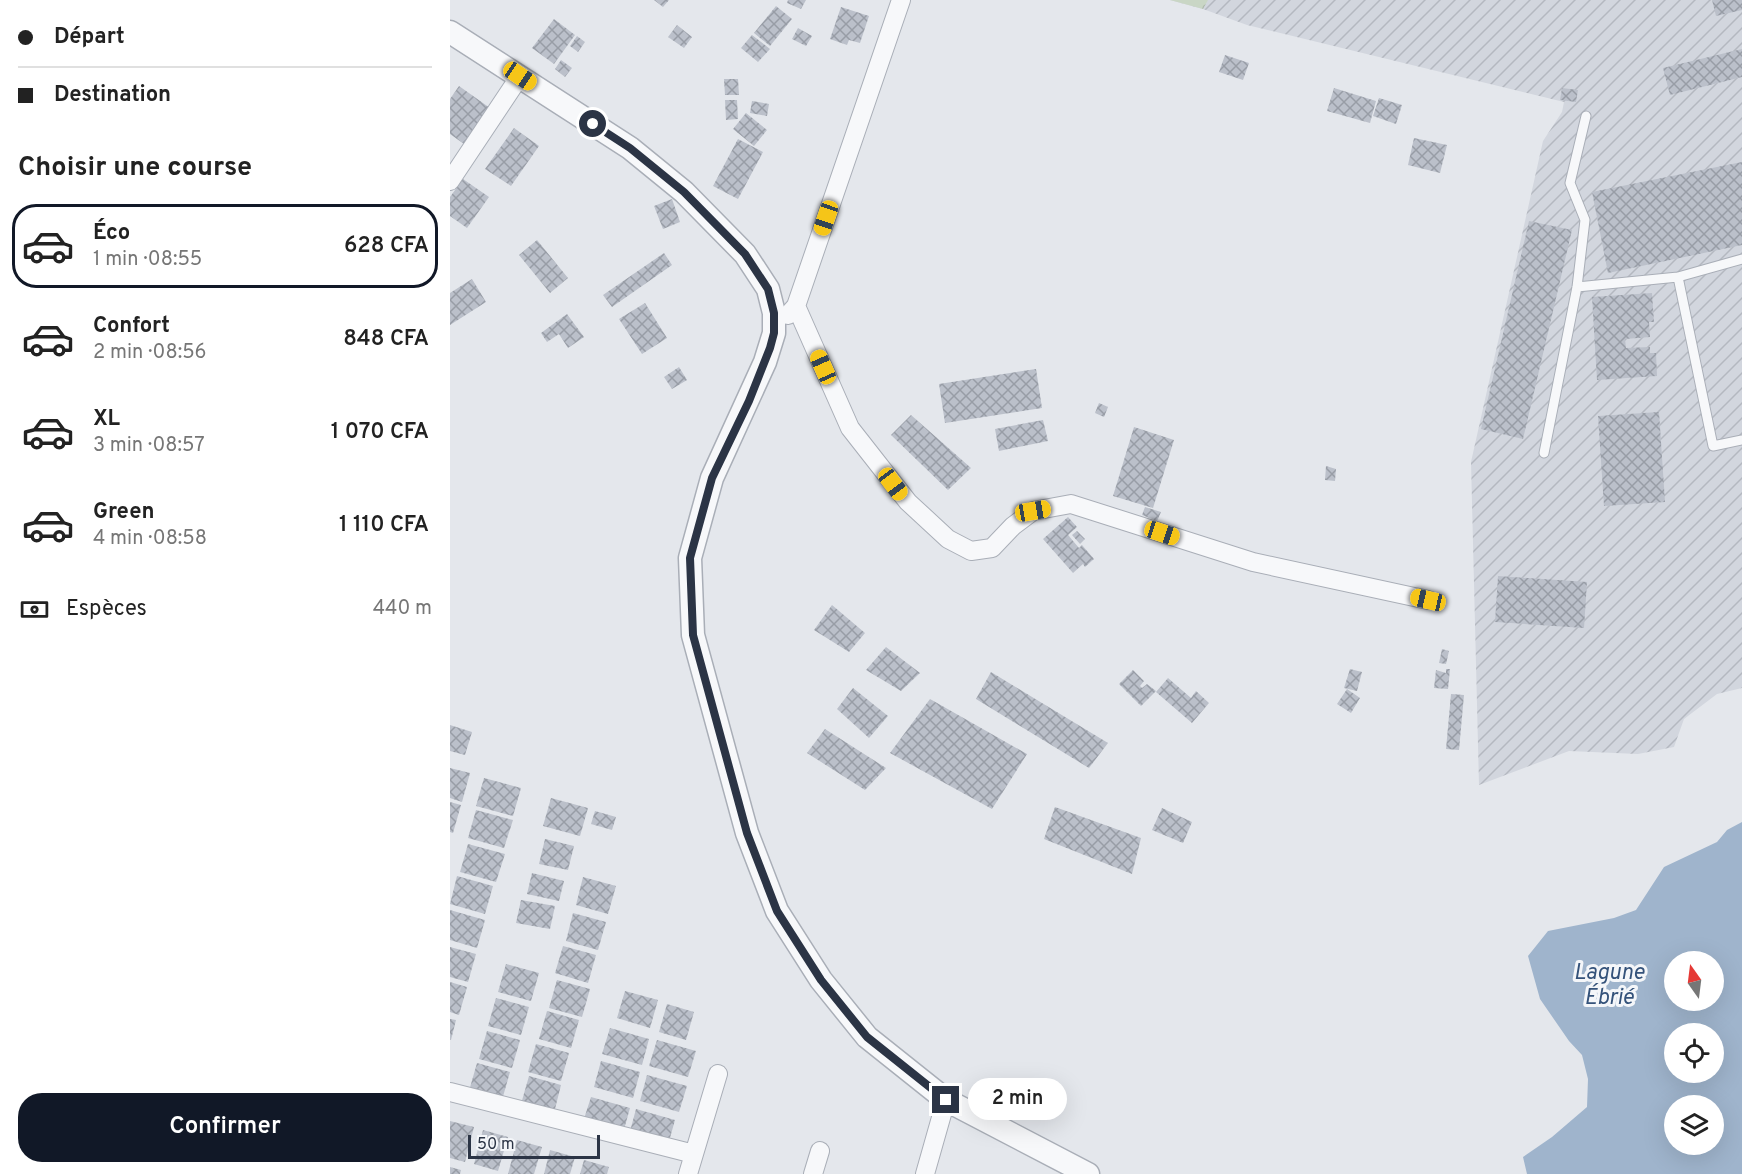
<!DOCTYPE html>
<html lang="fr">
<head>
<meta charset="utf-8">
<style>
	body { margin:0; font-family:Overpass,sans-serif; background:#f6f6f6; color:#222; height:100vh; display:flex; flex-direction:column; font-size:22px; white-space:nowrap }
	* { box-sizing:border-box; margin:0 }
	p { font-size:20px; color:#767676 }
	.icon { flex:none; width:33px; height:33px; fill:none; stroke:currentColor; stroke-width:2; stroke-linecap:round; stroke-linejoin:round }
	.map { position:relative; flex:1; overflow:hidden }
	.panel { display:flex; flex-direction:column; background:#fff; width:450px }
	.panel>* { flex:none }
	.hud { display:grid; align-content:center; height:132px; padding:0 18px; background:#fff }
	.needle { width:39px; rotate:346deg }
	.controls { position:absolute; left:1214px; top:951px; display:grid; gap:12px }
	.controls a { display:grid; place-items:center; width:60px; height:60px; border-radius:50%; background:#fff; box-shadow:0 6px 24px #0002; font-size:30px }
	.scale { position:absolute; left:18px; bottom:15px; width:132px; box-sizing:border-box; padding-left:6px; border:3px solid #2b3445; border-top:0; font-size:16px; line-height:21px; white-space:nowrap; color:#2b3445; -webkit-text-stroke:4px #f4f6f9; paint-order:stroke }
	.end { position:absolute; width:27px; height:27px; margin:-14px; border:8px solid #2b3445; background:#fff; box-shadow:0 0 0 3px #fff }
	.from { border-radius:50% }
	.bubble { position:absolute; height:42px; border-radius:21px; background:#fff; box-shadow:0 6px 24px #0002; font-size:20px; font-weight:600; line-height:42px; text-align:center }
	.car { position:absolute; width:18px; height:36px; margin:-18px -9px; border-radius:8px; box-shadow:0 0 4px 2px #0007; background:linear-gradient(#f5c518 24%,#345 0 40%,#f5c518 0 76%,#345 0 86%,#f5c518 0) }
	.hud b { display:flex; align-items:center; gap:21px; height:57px; font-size:22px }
	.hud b+b { border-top:2px solid #e0e0e0 }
	.hud i { width:15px; height:15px; background:#222 }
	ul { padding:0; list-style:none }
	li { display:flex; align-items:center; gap:18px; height:84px; margin:0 12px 9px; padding:0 6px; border:3px solid transparent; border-radius:24px }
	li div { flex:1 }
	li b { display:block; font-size:22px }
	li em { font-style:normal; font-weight:600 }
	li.on { border-color:#111827 }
	li>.icon { width:54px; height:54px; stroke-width:1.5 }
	h2 { padding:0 18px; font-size:27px; line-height:72px }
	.pay { display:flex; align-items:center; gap:15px; height:66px; padding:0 18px; font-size:22px }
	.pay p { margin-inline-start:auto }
	.primary-button { display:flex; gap:12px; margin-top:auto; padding:12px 18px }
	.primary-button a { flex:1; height:69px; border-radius:24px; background:#111827; color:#fff; font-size:24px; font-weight:600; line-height:69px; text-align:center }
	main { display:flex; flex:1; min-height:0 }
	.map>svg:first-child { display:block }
	.industrial { fill:url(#industrial-furrows) }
	.forest { fill:url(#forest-crowns) }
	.water { fill:#9fb4cc; fill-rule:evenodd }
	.building { fill:url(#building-cross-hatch) }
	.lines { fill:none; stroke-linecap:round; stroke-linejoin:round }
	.service-casing { stroke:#a9aeb7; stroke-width:11 }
	.minor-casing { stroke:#a9aeb7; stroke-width:20 }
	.tertiary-casing { stroke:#a9aeb7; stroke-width:25 }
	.service { stroke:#f7f8fa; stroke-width:9 }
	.minor { stroke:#f7f8fa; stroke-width:18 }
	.tertiary { stroke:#f7f8fa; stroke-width:22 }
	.route { stroke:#2b3445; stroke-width:8 }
	.labels { text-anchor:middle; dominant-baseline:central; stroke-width:6; stroke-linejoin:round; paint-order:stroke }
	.water-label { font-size:22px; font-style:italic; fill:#34527a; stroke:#f4f6f9 }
</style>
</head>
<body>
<main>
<section class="panel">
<div class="hud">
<b><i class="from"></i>Départ</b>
<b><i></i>Destination</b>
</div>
<h2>Choisir une course</h2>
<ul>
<li class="on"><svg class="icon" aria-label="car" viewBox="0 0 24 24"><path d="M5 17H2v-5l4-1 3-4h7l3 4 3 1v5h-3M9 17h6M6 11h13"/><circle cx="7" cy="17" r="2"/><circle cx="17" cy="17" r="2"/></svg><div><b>Éco</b><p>1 min · 08:55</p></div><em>628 CFA</em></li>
<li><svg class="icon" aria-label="car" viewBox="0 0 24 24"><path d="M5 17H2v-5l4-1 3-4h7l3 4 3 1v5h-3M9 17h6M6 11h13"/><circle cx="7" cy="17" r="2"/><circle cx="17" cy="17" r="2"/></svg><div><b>Confort</b><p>2 min · 08:56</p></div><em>848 CFA</em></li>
<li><svg class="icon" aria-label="car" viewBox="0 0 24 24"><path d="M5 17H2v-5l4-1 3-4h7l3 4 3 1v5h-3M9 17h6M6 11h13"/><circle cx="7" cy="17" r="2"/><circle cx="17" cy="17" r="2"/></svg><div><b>XL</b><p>3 min · 08:57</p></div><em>1 070 CFA</em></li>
<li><svg class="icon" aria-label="car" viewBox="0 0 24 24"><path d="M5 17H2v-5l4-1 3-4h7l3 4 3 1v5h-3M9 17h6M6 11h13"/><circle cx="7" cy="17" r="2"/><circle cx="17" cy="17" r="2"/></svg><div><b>Green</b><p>4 min · 08:58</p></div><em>1 110 CFA</em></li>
</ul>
<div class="pay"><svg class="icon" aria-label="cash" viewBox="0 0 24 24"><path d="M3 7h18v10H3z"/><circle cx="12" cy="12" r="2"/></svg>Espèces<p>440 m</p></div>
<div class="primary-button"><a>Confirmer</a></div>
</section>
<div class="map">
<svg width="1292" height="1174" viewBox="0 0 1292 1174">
	<defs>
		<pattern id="industrial-furrows" width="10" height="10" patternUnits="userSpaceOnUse" patternTransform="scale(1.5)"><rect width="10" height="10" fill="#d2d6de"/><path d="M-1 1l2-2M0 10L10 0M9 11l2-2" fill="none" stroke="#b4b8c0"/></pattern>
		<pattern id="forest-crowns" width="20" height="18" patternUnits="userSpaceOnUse" patternTransform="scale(1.5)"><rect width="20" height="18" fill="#c9d6c5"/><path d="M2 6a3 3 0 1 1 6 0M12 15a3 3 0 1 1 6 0" fill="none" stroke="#adb8ab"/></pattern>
		<pattern id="building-cross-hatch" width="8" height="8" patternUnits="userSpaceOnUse" patternTransform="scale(1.5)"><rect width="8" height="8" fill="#bbc0ca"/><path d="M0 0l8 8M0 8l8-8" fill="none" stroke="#989da6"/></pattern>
	</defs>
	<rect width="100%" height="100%" fill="#e4e7ec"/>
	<path class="industrial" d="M720 0H1292V688L1267 694 1234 719 1224 747 1188 754 1119 751 1029 785 1021 462 1093 141 1112 112 1114 102 797 25 753 9Z"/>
	<path class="forest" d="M720 0H758L753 9Z"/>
	<path class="water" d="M1292 822V1174H1077L1073 1157 1102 1137 1137 1107 1138 1079 1132 1055 1119 1041 1090 999 1078 956 1098 931 1164 918 1186 910 1214 867 1267 842 1277 830ZM1224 962H1263V1000H1224ZM1224 1034H1263V1072H1224ZM1224 1106H1263V1144H1224Z"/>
	<path class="building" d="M204 0H219L213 7Z
		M338 0H356L351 9 337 3Z
		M1262 0H1292V10L1266 16Z
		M326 6 342 19 320 46 304 33Z
		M391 7 419 16 410 43 399 40 397 45 380 39Z
		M104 19 125 35 104 64 82 48Z
		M227 25 242 37 234 48 218 37Z
		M348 28 362 36 356 46 342 39Z
		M302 35 320 49 308 62 291 48Z
		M127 36 135 42 128 52 120 46Z
		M1292 49V77L1220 95 1213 68Z
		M775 55 799 63 793 80 769 72Z
		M111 60 122 68 115 77 105 69Z
		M274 79H288L289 95H275Z
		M9 86 40 108 14 144 0 134V99Z
		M884 88 926 101 920 123 877 111Z
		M1112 88 1128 90 1126 102 1110 100Z
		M929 98 952 105 946 124 923 116Z
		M275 100H287L288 119 276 120Z
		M302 101 319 104 317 116 300 113Z
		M296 113 317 130 304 146 283 129Z
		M64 128 89 146 61 186 35 169Z
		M964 138 997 145 990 173 958 165Z
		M288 139 313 152 288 199 263 186Z
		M1292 162V245L1158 273 1142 192Z
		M13 179 39 197 17 228 0 216V197Z
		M222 199 230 222 213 229 204 206Z
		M1079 221 1122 230 1073 439 1031 429Z
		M87 240 118 278 100 293 69 255Z
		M214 253 222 265 162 307 153 295Z
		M22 279 36 302 0 325V293Z
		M1202 293 1204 322H1199L1200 337 1175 339 1176 348 1200 347V353H1206L1207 376 1147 380 1142 297Z
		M195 303 217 338 192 354 169 319Z
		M117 314 134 337 118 348 109 334 97 342 91 333Z
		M229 367 237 380 222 389 214 377Z
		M586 369 592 408 495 423 489 384Z
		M649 403 658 407 654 417 645 413Z
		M1209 412 1215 502 1154 506 1148 416Z
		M461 415 521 468 498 490 441 435Z
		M593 420 598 441 549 451 545 429Z
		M684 427 724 440 703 508 663 496Z
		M876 466 886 469 885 481 875 480Z
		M695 507 711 512 707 521 692 515Z
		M618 517 627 527 618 535 629 548 632 545 644 559 635 567 633 564 623 573 593 539Z
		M627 531 635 539 630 544 622 535Z
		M1048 576 1137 582 1134 628 1045 622Z
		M382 605 415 633 399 652 364 630Z
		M436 647 470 673 451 691 416 670Z
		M992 649 999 651 996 664 989 663Z
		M900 669 912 672 907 691 894 688Z
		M996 669H1000L998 689 984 688 986 670 996 673Z
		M683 670 694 681 690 686 692 688 697 684 706 691 691 706 669 684Z
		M541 672 658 743 639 768 526 699Z
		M718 678 741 698 746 691 759 703 742 723 706 692Z
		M403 688 438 716 419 738 387 709Z
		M897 689 910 698 901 713 887 704Z
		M1001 694 1014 695 1009 750 996 749Z
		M480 699 577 754 542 809 440 753Z
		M0 725 22 732 15 755 0 751Z
		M375 729 436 768 415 790 357 753Z
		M0 768 20 773 12 802 0 798Z
		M34 778 71 788 63 816 26 806Z
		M101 798 138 808 130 836 93 826Z
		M0 802 11 805 3 833 0 832Z
		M605 807 691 838 682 874 594 839Z
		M712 808 742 822 733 843 702 830Z
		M26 810 63 820 54 848 18 838Z
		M145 811 166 817 162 830 141 824Z
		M95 839 124 846 118 870 89 864Z
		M18 844 55 854 46 882 10 872Z
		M82 873 114 881 109 901 77 894Z
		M7 876 43 886 35 914 0 904Z
		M133 877 166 886 158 914 126 905Z
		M71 900 105 906 100 929 66 923Z
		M0 910 35 920 27 948 0 940Z
		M123 913 156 922 148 950 116 941Z
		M113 946 146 955 138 983 105 973Z
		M0 947 26 954 18 982 0 977Z
		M56 964 89 973 81 1001 48 992Z
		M107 980 140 989 132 1017 99 1008Z
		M0 982 17 987 9 1015 0 1012Z
		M175 991 208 1000 200 1028 167 1018Z
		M46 998 79 1007 71 1035 38 1026Z
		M217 1004 244 1012 236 1040 209 1032Z
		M97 1011 129 1020 121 1048 89 1039Z
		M0 1019 6 1020 1 1040H0Z
		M160 1028 199 1039 192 1065 152 1054Z
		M37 1031 70 1040 62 1068 29 1059Z
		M207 1040 246 1051 238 1077 199 1066Z
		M86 1044 119 1053 111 1081 78 1072Z
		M151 1061 190 1072 183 1098 144 1087Z
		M27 1063 60 1072 52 1100 19 1091Z
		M197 1075 237 1086 229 1112 190 1101Z
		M79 1076 111 1085 104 1113 71 1104Z
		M141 1097 180 1108 173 1133 133 1122Z
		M186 1109 225 1120 218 1145 179 1135Z
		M0 1121 24 1127 15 1162 0 1158Z
		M33 1130 58 1137 48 1171 24 1164Z
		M67 1140 92 1147 84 1174H58Z
		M100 1150 125 1157 120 1174H94Z
		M134 1160 159 1167 157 1174H130Z
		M0 1167 11 1170 10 1174H0Z"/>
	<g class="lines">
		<defs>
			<path id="service" d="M1228 277 1263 446 1292 440
				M1127 287 1228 277 1292 259
				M1094 453 1127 287 1135 220 1120 183 1136 116"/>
			<path id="minor" d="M0 181 70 76
				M346 306 400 428 458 502 498 539 521 551 542 548 563 526 583 511 621 504 803 562 978 600
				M338 315 346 306 451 0
				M0 1092 244 1154
				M238 1174 268 1074
				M363 1174 370 1151
				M475 1174 496 1100"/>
			<path id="tertiary" d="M0 32 180 148 234 192 295 254 318 289 324 313V333L315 362 262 478 240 558 243 635 297 833 327 911 371 980 417 1037 496 1100 638 1174"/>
		</defs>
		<use href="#service" class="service-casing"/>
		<use href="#minor" class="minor-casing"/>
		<use href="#tertiary" class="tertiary-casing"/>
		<use href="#service" class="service"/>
		<use href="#minor" class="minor"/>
		<use href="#tertiary" class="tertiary"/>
	</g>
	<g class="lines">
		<path class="route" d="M143 124 180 148 234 192 295 254 318 289 324 313V333L320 348 299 401 262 478 240 558 243 635 297 833 327 911 371 980 417 1037 496 1100"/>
	</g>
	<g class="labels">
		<g class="water-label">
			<text x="1159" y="973">Lagune<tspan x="1159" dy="25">Ébrié</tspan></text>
		</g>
	</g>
</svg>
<div class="controls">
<a><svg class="needle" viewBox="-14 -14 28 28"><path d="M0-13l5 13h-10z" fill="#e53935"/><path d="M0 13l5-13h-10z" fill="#767676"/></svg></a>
<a><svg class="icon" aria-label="locate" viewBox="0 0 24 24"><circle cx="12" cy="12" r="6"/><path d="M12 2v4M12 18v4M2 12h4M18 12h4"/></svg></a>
<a><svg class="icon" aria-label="layers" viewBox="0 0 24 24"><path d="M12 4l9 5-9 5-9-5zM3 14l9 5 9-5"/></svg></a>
</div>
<div class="scale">50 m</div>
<i class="end from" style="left:143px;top:124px"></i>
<i class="end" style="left:496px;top:1100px"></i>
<div class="bubble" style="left:518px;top:1078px;width:99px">2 min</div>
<i class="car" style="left:70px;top:76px;rotate:124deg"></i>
<i class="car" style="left:376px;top:218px;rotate:199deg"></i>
<i class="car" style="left:373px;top:367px;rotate:336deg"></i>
<i class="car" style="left:443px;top:484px;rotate:143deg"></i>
<i class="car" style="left:583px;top:511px;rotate:80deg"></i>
<i class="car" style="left:712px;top:533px;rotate:108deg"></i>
<i class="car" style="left:978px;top:600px;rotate:283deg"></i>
</div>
</main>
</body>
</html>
